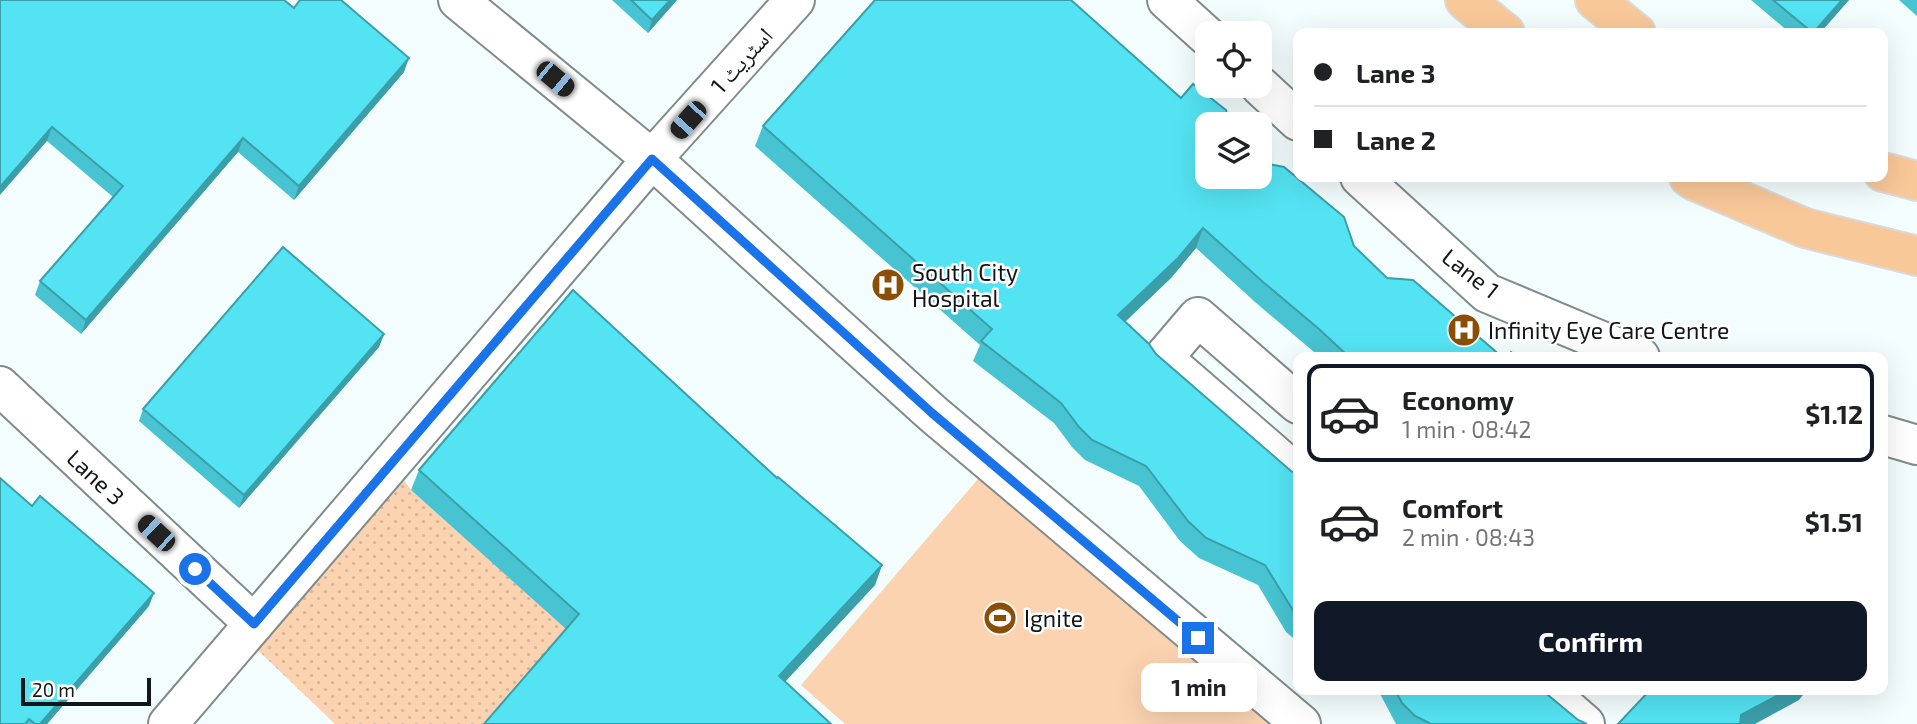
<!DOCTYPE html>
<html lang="en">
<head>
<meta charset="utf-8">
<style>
	body { margin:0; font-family:"Exo 2","Noto Naskh Arabic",sans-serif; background:#f2f2f2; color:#202124; height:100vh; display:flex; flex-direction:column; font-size:26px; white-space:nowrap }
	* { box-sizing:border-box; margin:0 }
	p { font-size:23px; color:#757577 }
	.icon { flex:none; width:38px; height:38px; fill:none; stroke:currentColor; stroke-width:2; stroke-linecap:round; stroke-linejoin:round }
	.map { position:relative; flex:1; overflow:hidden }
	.panel { position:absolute; left:1293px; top:352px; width:595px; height:343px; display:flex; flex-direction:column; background:#fff; border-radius:14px; box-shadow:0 7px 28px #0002 }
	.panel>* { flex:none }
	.guide { position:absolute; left:1293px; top:28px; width:595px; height:154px; border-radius:14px; box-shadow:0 7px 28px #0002; display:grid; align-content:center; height:154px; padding:0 21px; background:#fff }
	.tools { position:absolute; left:1195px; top:21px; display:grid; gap:14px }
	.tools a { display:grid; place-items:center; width:77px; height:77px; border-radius:14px; background:#fff; box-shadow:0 7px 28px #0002; font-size:35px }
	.scale { position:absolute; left:21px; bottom:18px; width:130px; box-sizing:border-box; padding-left:7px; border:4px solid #131617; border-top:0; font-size:19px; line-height:24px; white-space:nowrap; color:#131617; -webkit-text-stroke:5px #fff; paint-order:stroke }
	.end { position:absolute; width:32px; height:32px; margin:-16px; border:9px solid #1a73e8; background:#fff; box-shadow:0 0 0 4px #fff }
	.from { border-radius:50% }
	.bubble { position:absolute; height:49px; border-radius:14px; background:#fff; box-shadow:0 7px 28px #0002; font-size:23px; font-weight:700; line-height:49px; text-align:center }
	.car { position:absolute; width:21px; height:42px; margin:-21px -10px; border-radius:9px; box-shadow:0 0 5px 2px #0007; background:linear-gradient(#222 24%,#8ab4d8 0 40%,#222 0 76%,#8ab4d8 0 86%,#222 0) }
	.guide b { display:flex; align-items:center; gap:24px; height:66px; font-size:26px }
	.guide b+b { border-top:2px solid #e0e0e0 }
	.guide i { width:18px; height:18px; background:#202124 }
	ul { padding:12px 0 0; list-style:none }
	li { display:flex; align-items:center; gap:21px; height:98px; margin:0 14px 10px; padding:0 7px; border:4px solid transparent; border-radius:14px }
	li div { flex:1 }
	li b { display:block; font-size:26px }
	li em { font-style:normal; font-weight:700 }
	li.active { border-color:#111827 }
	li>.icon { width:63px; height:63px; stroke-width:1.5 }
	.button { display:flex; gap:14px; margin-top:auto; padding:14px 21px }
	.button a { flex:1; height:80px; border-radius:14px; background:#111827; color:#fff; font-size:28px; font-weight:700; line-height:80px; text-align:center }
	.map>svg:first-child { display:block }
	.grass { fill:url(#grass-dots) }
	.park { fill:#fbd3b0 }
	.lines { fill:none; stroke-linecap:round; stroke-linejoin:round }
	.minor-casing { stroke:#828b8c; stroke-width:42 }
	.major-casing { stroke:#d9dada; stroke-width:42 }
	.minor { stroke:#fff; stroke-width:38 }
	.major { stroke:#f9c899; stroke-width:38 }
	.wall { fill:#48c3d1 }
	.shaded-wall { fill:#3b9faa }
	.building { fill:#54e3f3; stroke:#3b9faa; stroke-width:2 }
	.route { stroke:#1a73e8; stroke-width:9 }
	.labels { text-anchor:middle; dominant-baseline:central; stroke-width:5; stroke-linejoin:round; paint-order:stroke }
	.street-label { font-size:23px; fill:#131617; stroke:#fff }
	.poi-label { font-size:23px; fill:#131617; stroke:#fff; text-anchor:start }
</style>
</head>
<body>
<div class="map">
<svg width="1917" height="724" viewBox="0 0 1917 724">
	<defs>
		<pattern id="grass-dots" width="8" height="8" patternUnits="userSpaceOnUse" patternTransform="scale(1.75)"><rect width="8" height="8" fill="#fbd3b0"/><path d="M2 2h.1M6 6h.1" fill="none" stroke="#d6b497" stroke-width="1.8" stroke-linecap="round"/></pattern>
	</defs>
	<rect width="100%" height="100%" fill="#f4fdfe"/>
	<path class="grass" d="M392 464 411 490 572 634 494 724H335L244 637Z"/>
	<path class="park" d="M984 472 1274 724H845L801 685Z"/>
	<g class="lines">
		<defs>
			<path id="minor" d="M458 0 652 159 932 413 1301 724
				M1167 0 1208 37
				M1260 86 1298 121
				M1360 177 1487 293 1640 357
				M0 386 254 624
				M1298 404 1198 317 1163 358 1298 475
				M1883 435 1917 445
				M1546 690 1585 724
				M168 724 652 159 795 0"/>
			<path id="major" d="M1465 0 1505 33
				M1595 0 1636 33
				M1883 172 1917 181
				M1689 177 1695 181 1805 228 1917 256"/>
		</defs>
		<use href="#minor" class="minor-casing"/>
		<use href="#major" class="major-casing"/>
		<use href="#minor" class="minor"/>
		<use href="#major" class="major"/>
	</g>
	<path class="wall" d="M0 0 294 8 404 72 294 200 238 152 81 334 35 295 40 281 113 197 47 141Z
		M612 0H677L648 33Z
		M1751 0H1849L1820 33H1790Z
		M1899 0H1917V16Z
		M1208 124 1354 246 1387 278 1502 357H1320L1255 302 1196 248 1171 278 1125 322 1156 354 1291 471 1298 475V642L1286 632 1258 585 1199 558 1180 541 1139 486 1085 460 1072 447 1054 423 973 361 980 345 755 146 763 126Z
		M384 334 379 347 239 508 139 421 143 409Z
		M419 470 777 478 882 565 875 585 785 681 566 629 411 490Z
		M149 606 47 724H0Z
		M1378 690H1542L1578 720 1587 724H1396Z"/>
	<path class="shaded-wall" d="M670 0H677L648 33 652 20Z
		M1842 0H1849L1820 33H1813Z
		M409 58 404 72 294 200 299 186Z
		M52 127 47 141 0 195V187Z
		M243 138 238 152 81 334 86 320Z
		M1203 228 1196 248 1171 278 1111 335 1118 315Z
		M384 334 379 347 239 508 244 495Z
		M882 565 875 585 772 696 779 676Z
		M154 593 149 606 47 724H40Z
		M1788 690H1807L1799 700 1755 724H1738L1741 715Z"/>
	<path class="building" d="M0 0H284L294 8 300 0H341L409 58 299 186 243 138 86 320 40 281 123 186 52 127 0 187Z
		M631 0H670L652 20Z
		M875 0H1071L1181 98 1193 84 1226 110 1230 124H1208V177H1260V160L1264 163 1284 167 1344 217 1354 246 1387 278 1413 280 1502 357H1349L1319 329 1263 282 1203 228 1178 258 1118 315 1149 344 1156 354 1291 471 1298 475V616L1294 612 1265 565 1206 538 1188 521 1146 466 1092 440 1079 427 1061 403 981 341 992 329 763 126Z
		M1773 0H1842L1813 33Z
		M283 247 384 334 244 495 143 409Z
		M573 290 777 478 778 477 882 565 779 676 831 724H484L579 614 419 470Z
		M1511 352 1516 357H1507Z
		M0 478 32 506 40 496 154 593 40 724H35L29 719 25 724H0Z
		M1395 690H1542L1578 720 1587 724H1431L1415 716 1402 703Z
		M1650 690H1788L1741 715 1740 724H1618Z"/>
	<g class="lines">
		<path class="route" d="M195 569 254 624 652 159 932 413 1198 638"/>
	</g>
	<defs>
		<symbol id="hospital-disc" viewBox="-11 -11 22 22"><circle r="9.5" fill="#894f07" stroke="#fff"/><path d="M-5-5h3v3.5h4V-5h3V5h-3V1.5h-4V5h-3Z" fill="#fff"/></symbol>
		<symbol id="stadium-disc" viewBox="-11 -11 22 22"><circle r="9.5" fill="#894f07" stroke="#fff"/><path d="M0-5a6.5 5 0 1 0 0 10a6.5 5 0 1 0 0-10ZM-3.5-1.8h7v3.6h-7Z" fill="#fff"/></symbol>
	</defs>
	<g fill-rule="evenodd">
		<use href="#hospital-disc" x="869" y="266" width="38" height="38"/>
		<use href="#hospital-disc" x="1445" y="311" width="38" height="38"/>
		<use href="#stadium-disc" x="981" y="599" width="38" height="38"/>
	</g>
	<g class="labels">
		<g class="street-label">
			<text transform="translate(741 60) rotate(-48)">اسٹریٹ 1</text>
			<text transform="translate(1471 273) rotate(38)">Lane 1</text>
			<text transform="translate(96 477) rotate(43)">Lane 3</text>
		</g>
		<g class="poi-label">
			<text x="912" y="272">South City<tspan x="912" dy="26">Hospital</tspan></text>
			<text x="1488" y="330">Infinity Eye Care Centre</text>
			<text x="1024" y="618">Ignite</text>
		</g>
	</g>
</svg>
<div class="tools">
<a><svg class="icon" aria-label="locate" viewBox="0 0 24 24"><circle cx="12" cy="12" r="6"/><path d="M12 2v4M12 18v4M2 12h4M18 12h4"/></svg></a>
<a><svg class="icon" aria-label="layers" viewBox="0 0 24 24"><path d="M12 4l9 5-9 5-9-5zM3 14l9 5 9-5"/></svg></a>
</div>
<div class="scale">20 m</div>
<i class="end from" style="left:195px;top:569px"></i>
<i class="end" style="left:1198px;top:638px"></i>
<div class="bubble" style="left:1141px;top:663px;width:116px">1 min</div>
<i class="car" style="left:555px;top:79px;rotate:130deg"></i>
<i class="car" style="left:688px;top:120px;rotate:222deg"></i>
<i class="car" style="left:156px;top:533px;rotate:313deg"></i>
<div class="guide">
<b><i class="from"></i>Lane 3</b>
<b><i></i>Lane 2</b>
</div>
<section class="panel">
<ul>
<li class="active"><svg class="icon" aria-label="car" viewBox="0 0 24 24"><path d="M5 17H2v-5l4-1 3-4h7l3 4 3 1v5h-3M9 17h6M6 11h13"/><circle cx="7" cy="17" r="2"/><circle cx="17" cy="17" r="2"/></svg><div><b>Economy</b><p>1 min · 08:42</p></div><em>$1.12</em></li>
<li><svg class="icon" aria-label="car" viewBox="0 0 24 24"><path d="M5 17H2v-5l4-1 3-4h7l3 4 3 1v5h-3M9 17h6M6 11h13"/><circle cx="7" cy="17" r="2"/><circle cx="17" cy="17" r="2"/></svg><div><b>Comfort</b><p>2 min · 08:43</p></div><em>$1.51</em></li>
</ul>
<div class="button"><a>Confirm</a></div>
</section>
</div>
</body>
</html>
